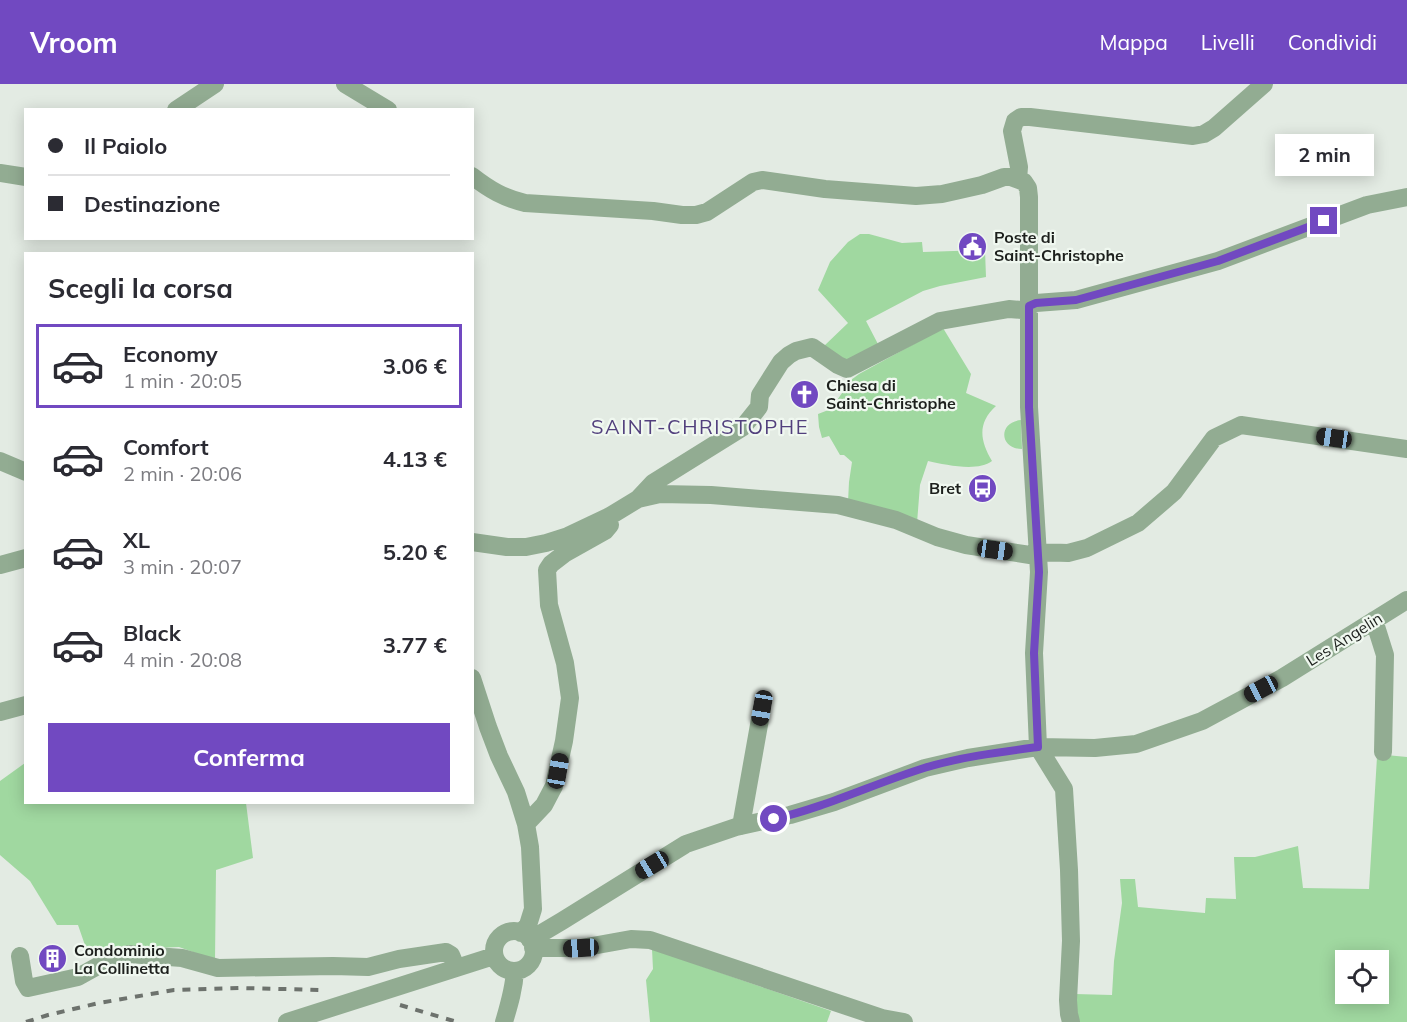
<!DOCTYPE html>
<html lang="it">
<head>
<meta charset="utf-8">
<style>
	body { margin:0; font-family:Mulish,sans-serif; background:#f2f2f3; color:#2b2b33; height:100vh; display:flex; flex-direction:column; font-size:22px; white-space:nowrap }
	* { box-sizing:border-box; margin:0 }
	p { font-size:20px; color:#7c7c81 }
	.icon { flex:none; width:33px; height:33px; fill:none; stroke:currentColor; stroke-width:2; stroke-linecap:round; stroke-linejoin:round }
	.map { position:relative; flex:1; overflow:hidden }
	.details { position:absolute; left:24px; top:168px; width:450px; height:552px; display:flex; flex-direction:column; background:#fff; border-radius:0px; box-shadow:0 3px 15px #0003 }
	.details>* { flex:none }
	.guide { position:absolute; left:24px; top:24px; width:450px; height:132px; border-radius:0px; box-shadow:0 3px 15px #0003; display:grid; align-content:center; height:132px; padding:0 24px; background:#fff }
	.buttons { position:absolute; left:1335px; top:866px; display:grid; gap:12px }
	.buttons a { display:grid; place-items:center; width:54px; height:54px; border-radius:0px; background:#fff; box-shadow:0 3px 15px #0003; font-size:30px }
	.end { position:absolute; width:27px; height:27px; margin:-14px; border:8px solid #7149c1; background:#fff; box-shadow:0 0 0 3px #fff }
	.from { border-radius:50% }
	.bubble { position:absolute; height:42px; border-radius:0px; background:#fff; box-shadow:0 3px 15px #0003; font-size:20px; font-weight:700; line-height:42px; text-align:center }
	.car { position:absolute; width:18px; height:36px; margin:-18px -9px; border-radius:8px; box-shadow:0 0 4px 2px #0007; background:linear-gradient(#222 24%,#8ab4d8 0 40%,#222 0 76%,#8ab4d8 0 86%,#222 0) }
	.guide b { display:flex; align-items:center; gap:21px; height:57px; font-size:22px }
	.guide b+b { border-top:2px solid #e1e1e2 }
	.guide i { width:15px; height:15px; background:#2b2b33 }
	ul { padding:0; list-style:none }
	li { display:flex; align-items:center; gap:18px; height:84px; margin:0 12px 9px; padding:0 12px; border:3px solid transparent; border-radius:0px }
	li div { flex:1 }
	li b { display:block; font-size:22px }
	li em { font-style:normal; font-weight:700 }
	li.active { border-color:#7149c1 }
	li>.icon { width:54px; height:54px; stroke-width:1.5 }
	h2 { padding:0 24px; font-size:27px; line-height:72px }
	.cta { display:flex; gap:12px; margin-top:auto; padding:12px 24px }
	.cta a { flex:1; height:69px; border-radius:0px; background:#7149c1; color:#fff; font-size:24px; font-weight:700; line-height:69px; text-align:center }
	header { display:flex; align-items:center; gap:36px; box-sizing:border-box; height:84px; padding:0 30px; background:#7149c1; color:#fff }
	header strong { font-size:28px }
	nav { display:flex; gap:33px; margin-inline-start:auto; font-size:21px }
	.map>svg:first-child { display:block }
	.green { fill:#a0d8a0; fill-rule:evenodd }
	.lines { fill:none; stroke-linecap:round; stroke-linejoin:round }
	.minor { stroke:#92ac92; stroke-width:18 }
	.rail { stroke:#6d726d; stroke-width:4; stroke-dasharray:8 8; stroke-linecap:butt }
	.route { stroke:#7149c1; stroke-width:8 }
	.labels { text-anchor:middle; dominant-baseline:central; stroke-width:4.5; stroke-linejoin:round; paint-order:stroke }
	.poi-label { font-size:16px; font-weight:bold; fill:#1d201d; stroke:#f0f8f0; text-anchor:start }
	.street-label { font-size:16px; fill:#1d201d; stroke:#f0f8f0 }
	.quarter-label { font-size:20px; letter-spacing:1.5px; fill:#52407d; stroke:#f0f8f0 }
</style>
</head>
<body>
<header>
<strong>Vroom</strong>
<nav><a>Mappa</a><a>Livelli</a><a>Condividi</a></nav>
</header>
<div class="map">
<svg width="1407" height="938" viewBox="0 0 1407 938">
	<rect width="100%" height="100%" fill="#e3ebe3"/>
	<path class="green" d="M860 150H869L902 159 922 158 923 168 985 166 986 193 940 202 923 207 866 237 879 262 846 278 824 262 848 239 818 206 830 178 848 158Z
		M943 244 971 290 966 309 996 322C977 339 980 357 992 377 978 388 946 381 928 377L920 401 917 439 848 418 849 398 852 378 844 371H840L829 352 822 354 819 343 818 330 831 325 851 296 859 290Z
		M1021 336 1022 365C999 365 998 338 1021 336Z
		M1386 671 1407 673V938H1080L1078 934 1075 910 1112 911 1114 877 1122 819 1120 795H1135L1138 823 1205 829 1206 814 1236 815 1234 773H1255L1298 762 1303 804 1369 805 1377 673ZM1346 876H1378V909H1346Z
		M25 679 26 718 246 719 253 774 216 786 215 876 179 863 154 864 111 863 87 867 78 841H57L30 797 0 771V697Z
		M652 865 831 927 827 938H650L646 896 653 885Z"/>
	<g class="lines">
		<path class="minor" d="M345 0 388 26
			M176 26 215 0
			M0 89 26 93
			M472 92C490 106 504 114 525 119L653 127 682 131H696L707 128 753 98 762 96 825 105 916 112 942 110 982 101 1004 93H1011L1024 98 1028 104 1029 113V323L1039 488 1034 569 1038 663 1064 705 1069 786 1071 857 1068 916 1069 930 1071 938
			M1018 95 1019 83 1012 47 1015 37 1021 33H1030L1193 52 1204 50 1214 44 1264 0
			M0 377 26 388
			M638 415 660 410 711 411 838 421 896 436 937 453 966 461 1030 471 1037 468 1068 469 1087 464 1138 439 1174 408 1214 354 1241 341 1407 365
			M472 458 507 463H526L546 459 568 452 610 432 638 415 653 399 743 343 759 323 760 311 781 278 789 271 796 267 812 263 838 281 847 285 940 237 1009 225 1022 226 1036 219 1076 216 1218 177 1367 121 1407 113
			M0 481 26 474
			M1374 536 1385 571 1383 668
			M472 594 488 643 499 672 516 708 526 740 530 763 533 825 528 841 521 849
			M0 628 26 621
			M526 740 544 721 554 702 564 657 570 614 565 579 549 521 547 486 551 480 564 470 605 447 610 441
			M741 742 762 624
			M494 867a20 20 0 1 1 40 0a20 20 0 1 1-40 0Z
			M530 856 562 837 686 760 736 743 790 731 834 718 925 684 968 674 1038 663 1095 664 1136 660 1202 637 1282 594 1407 516
			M533 864H581L631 855 650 856 882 934 904 938
			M20 872 24 897 28 904 78 893 114 873 129 870 182 874 218 884 333 882 368 883 399 875 446 868 451 871 456 883
			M287 938 494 872
			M504 938C509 921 514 905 515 887"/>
		<path class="rail" d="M400 921 457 938
			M26 938 48 931 99 919 174 906 241 904 323 906"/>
	</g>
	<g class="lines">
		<path class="route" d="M774 735C826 723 873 700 924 684 960 673 1000 668 1038 663L1034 569 1039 488 1029 323V222L1036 219 1076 216 1218 177 1324 137"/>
	</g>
	<defs>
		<symbol id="civic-disc" viewBox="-11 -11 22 22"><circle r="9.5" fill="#7149c1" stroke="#f0f8f0"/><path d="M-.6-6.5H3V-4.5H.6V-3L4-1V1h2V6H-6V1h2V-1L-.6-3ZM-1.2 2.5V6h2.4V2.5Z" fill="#fff"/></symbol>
		<symbol id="church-disc" viewBox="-11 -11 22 22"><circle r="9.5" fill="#7149c1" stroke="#f0f8f0"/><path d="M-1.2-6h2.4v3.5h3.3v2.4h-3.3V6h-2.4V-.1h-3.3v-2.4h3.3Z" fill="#fff"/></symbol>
		<symbol id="bus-disc" viewBox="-11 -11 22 22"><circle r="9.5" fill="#7149c1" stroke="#f0f8f0"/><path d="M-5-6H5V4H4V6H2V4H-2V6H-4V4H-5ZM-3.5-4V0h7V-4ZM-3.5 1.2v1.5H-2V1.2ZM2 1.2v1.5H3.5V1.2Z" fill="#fff"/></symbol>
		<symbol id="building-disc" viewBox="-11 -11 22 22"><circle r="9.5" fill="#7149c1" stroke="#f0f8f0"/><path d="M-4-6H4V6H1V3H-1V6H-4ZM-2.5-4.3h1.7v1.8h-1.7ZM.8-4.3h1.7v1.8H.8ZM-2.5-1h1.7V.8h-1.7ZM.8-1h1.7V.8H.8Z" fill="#fff"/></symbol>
	</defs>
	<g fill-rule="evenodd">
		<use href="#civic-disc" x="956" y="146" width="33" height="33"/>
		<use href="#church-disc" x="788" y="294" width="33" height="33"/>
		<use href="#bus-disc" x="966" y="388" width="33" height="33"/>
		<use href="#building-disc" x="36" y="858" width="33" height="33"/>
	</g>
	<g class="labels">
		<g class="poi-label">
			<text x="994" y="153">Poste di<tspan x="994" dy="18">Saint-Christophe</tspan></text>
			<text x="826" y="301">Chiesa di<tspan x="826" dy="18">Saint-Christophe</tspan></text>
			<text x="961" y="404" text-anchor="end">Bret</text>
			<text x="74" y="866">Condominio<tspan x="74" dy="18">La Collinetta</tspan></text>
		</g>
		<g class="street-label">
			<text transform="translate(1344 555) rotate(-32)">Les Angelin</text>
		</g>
		<g class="quarter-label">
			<text x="700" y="342">SAINT-CHRISTOPHE</text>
		</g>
	</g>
</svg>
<div class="buttons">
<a><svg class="icon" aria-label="locate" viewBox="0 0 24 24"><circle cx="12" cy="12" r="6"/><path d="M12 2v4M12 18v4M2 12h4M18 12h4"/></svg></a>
</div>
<i class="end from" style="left:774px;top:735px"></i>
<i class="end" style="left:1324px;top:137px"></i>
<div class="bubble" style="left:1275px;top:50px;width:99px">2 min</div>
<i class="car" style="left:1334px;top:354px;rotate:278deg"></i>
<i class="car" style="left:995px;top:466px;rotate:98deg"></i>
<i class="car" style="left:1261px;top:605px;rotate:242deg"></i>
<i class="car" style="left:762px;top:624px;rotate:190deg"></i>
<i class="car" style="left:558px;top:687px;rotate:10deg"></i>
<i class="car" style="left:652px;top:781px;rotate:239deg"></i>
<i class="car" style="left:581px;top:864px;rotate:267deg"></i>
<div class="guide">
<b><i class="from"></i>Il Paiolo</b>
<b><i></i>Destinazione</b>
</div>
<section class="details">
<h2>Scegli la corsa</h2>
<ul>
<li class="active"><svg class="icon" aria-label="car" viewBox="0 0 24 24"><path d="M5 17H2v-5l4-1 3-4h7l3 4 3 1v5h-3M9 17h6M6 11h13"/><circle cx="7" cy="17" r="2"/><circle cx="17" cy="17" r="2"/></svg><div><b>Economy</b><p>1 min · 20:05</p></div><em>3.06 €</em></li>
<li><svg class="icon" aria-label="car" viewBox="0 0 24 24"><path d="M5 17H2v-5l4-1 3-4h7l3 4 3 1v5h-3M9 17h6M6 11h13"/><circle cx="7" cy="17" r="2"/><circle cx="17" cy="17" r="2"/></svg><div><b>Comfort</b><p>2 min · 20:06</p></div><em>4.13 €</em></li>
<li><svg class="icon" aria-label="car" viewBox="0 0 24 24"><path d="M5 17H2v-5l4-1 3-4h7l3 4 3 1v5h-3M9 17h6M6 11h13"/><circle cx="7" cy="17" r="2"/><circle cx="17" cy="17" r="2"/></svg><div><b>XL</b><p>3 min · 20:07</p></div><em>5.20 €</em></li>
<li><svg class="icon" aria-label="car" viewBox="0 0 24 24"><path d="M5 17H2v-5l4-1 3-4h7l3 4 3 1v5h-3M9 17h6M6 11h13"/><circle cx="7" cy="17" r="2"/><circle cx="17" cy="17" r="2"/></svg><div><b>Black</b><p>4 min · 20:08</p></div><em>3.77 €</em></li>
</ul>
<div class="cta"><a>Conferma</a></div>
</section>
</div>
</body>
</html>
